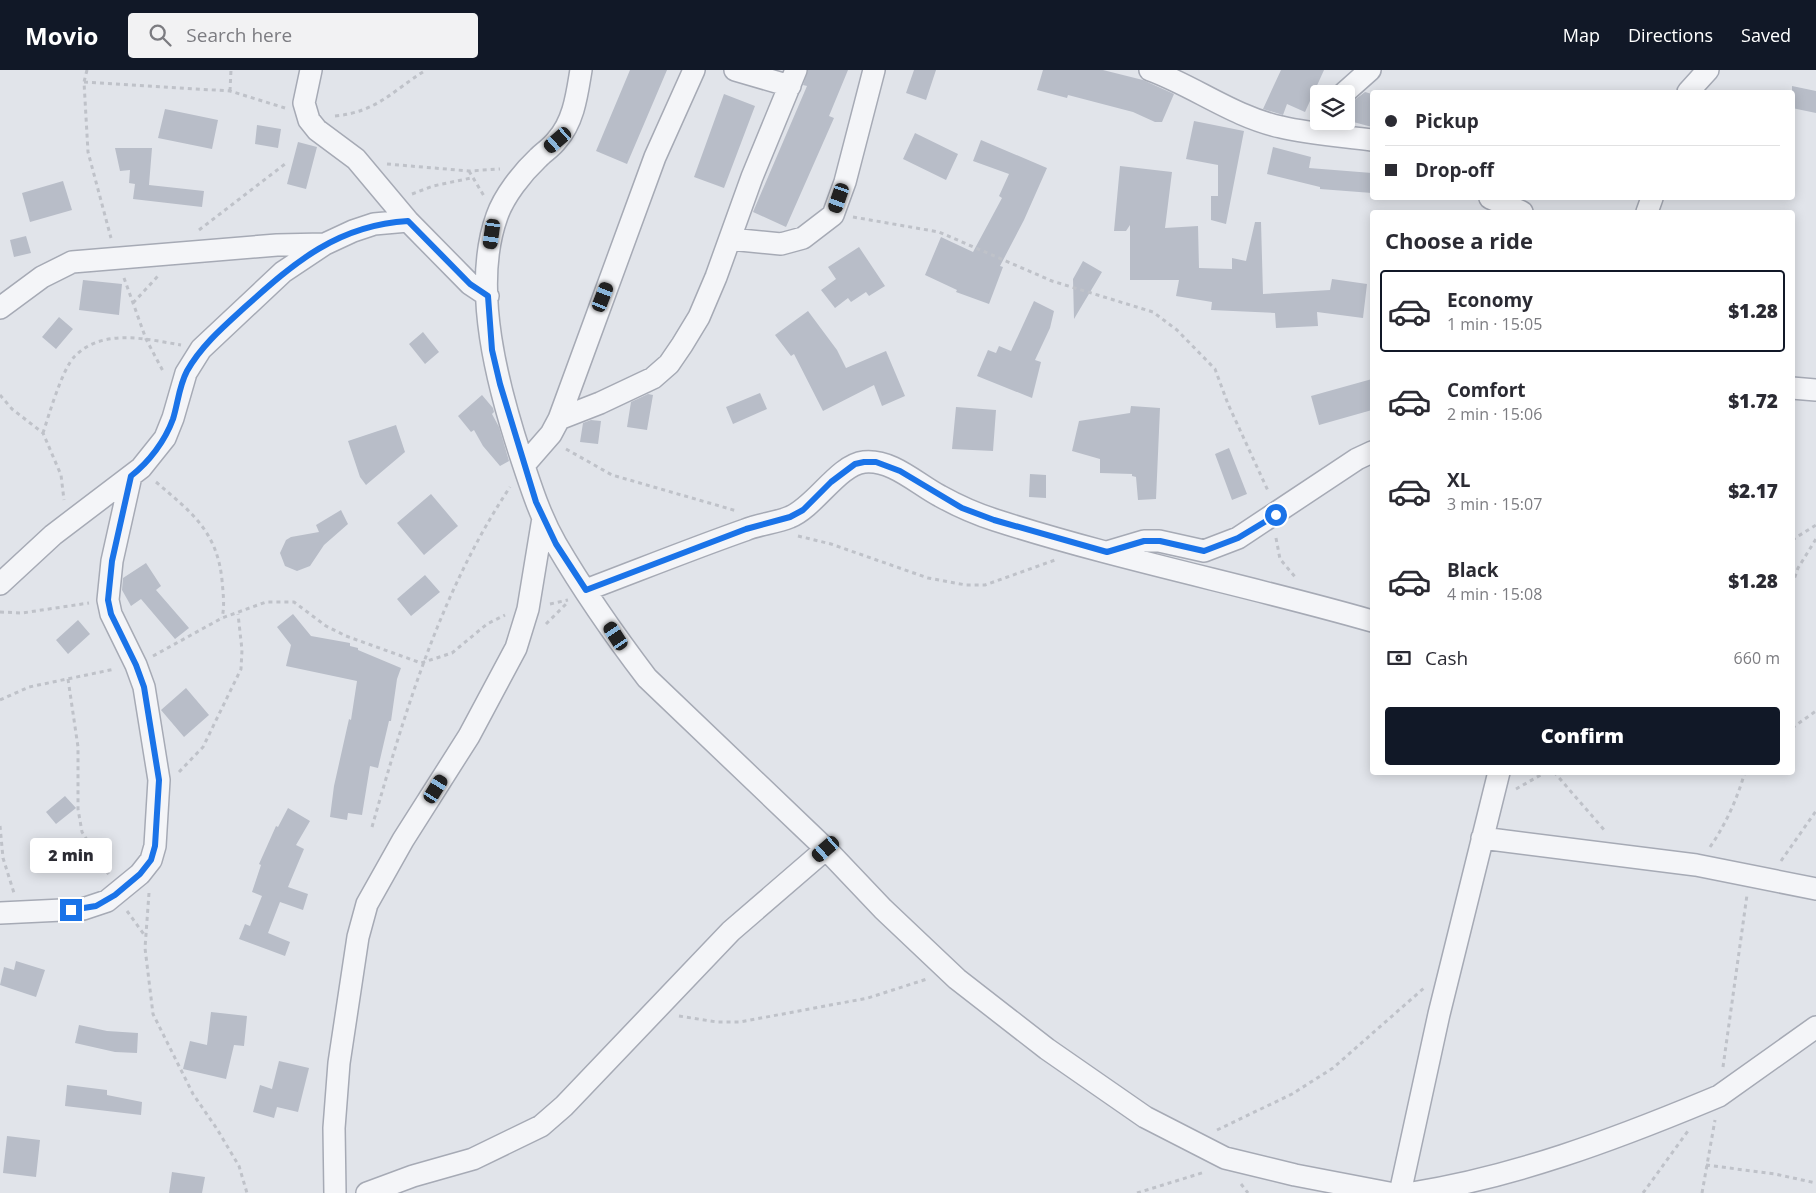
<!DOCTYPE html>
<html lang="en">
<head>
<meta charset="utf-8">
<style>
	body { margin:0; font-family:"Open Sans",sans-serif; background:#f2f2f3; color:#2b2b33; height:100vh; display:flex; flex-direction:column; font-size:19px; white-space:nowrap }
	* { box-sizing:border-box; margin:0 }
	p { font-size:16px; color:#7c7c81 }
	.icon { flex:none; width:28px; height:28px; fill:none; stroke:currentColor; stroke-width:2; stroke-linecap:round; stroke-linejoin:round }
	.map { position:relative; flex:1; overflow:hidden }
	.side { position:absolute; left:1370px; top:140px; width:425px; height:565px; display:flex; flex-direction:column; background:#fff; border-radius:5px; box-shadow:0 2px 12px #0003 }
	.side>* { flex:none }
	.guide { position:absolute; left:1370px; top:20px; width:425px; height:110px; border-radius:5px; box-shadow:0 2px 12px #0003; display:grid; align-content:center; height:110px; padding:0 15px; background:#fff }
	.controls { position:absolute; left:1310px; top:15px; display:grid; gap:10px }
	.controls a { display:grid; place-items:center; width:45px; height:45px; border-radius:5px; background:#fff; box-shadow:0 2px 12px #0003; font-size:25px }
	.end { position:absolute; width:22px; height:22px; margin:-11px; border:6px solid #1a73e8; background:#fff; box-shadow:0 0 0 2px #fff }
	.from { border-radius:50% }
	.bubble { position:absolute; height:35px; border-radius:5px; background:#fff; box-shadow:0 2px 12px #0003; font-size:16px; font-weight:800; line-height:35px; text-align:center }
	.car { position:absolute; width:15px; height:30px; margin:-15px -8px; border-radius:6px; box-shadow:0 0 4px 1px #0007; background:linear-gradient(#222 24%,#8ab4d8 0 40%,#222 0 76%,#8ab4d8 0 86%,#222 0) }
	.guide b { display:flex; align-items:center; gap:18px; height:48px; font-size:19px }
	.guide b+b { border-top:1px solid #e1e1e2 }
	.guide i { width:12px; height:12px; background:#2b2b33 }
	ul { padding:0; list-style:none }
	li { display:flex; align-items:center; gap:15px; height:82px; margin:0 10px 8px; padding:0 5px; border:2px solid transparent; border-radius:5px }
	li div { flex:1 }
	li b { display:block; font-size:19px }
	li em { font-style:normal; font-weight:800 }
	li.active { border-color:#111827 }
	li>.icon { width:45px; height:45px; stroke-width:1.5 }
	h2 { padding:0 15px; font-size:22px; line-height:60px }
	.pay { display:flex; align-items:center; gap:12px; height:55px; padding:0 15px; font-size:19px }
	.pay p { margin-inline-start:auto }
	.button { display:flex; gap:10px; margin-top:auto; padding:10px 15px }
	.button a { flex:1; height:58px; border-radius:5px; background:#111827; color:#fff; font-size:20px; font-weight:800; line-height:58px; text-align:center }
	header { display:flex; align-items:center; gap:30px; box-sizing:border-box; height:70px; padding:0 25px; background:#111827; color:#fff }
	header strong { font-size:24px }
	nav { display:flex; gap:28px; margin-inline-start:auto; font-size:18px }
	.search { width:350px; height:45px; background:#f2f2f3; display:flex; align-items:center; gap:12px; box-sizing:border-box; padding:0 18px; border-radius:5px; color:#7c7c81; font-size:19px }
	.map>svg:first-child { display:block }
	.building { fill:#b8bdc8 }
	.lines { fill:none; stroke-linecap:round; stroke-linejoin:round }
	.minor-casing { stroke:#a6aab5; stroke-width:24 }
	.path { stroke:#bfc2c9; stroke-width:3; stroke-dasharray:4 4; stroke-linecap:butt }
	.minor { stroke:#f4f5f8; stroke-width:21 }
	.route { stroke:#1a73e8; stroke-width:6 }
</style>
</head>
<body>
<header>
<strong>Movio</strong>
<div class="search"><svg class="icon" aria-label="search" viewBox="0 0 24 24"><circle cx="10" cy="10" r="6"/><path d="M15 15l6 6"/></svg>Search here</div>
<nav><a>Map</a><a>Directions</a><a>Saved</a></nav>
</header>
<div class="map">
<svg width="1816" height="1123" viewBox="0 0 1816 1123">
	<rect width="100%" height="100%" fill="#e1e4ea"/>
	<path class="building" d="M630 0H667L627 94 596 81Z
		M808 0H848L829 46 834 48 786 157 753 142 807 16 803 15Z
		M914 0H936L926 30 906 23Z
		M1043 0H1103L1143 10 1174 24 1162 52H1155L1133 42 1068 25 1067 28 1037 20Z
		M1281 0H1324L1305 42 1287 34 1283 45 1263 39Z
		M1792 16 1816 21V43L1792 38Z
		M1365 22 1372 24V57L1346 50 1348 35Z
		M724 24 755 36 724 118 694 107Z
		M165 39 218 50 212 79 158 68Z
		M1194 51 1244 61 1226 154 1211 150V126H1218V95L1186 89Z
		M257 55 281 59 278 78 255 74Z
		M915 63 958 84 946 110 903 89Z
		M981 70 1047 98 1024 150 1000 196 1003 197 989 234 956 222 957 220 925 205 941 167 973 182 1002 128 999 126 1009 104 973 91Z
		M298 72 317 77 306 119 287 114Z
		M1273 77 1311 87 1309 98 1372 103V123L1320 119V117L1267 104Z
		M115 78H152L149 115 204 121 202 137 133 129 135 114 129 113 130 100 120 101Z
		M1120 96 1172 102 1165 158 1198 156 1199 198 1232 199V188L1246 191 1255 152H1261L1263 224 1330 220 1332 209 1367 214 1363 248 1317 242 1318 256 1276 258 1275 243 1211 240 1212 232 1176 226 1179 210H1130V155L1126 161H1114Z
		M63 111 72 140 30 152 22 123Z
		M26 166 31 183 14 187 10 170Z
		M859 177 885 216 869 226 866 222 851 232 848 228 835 238 821 220 836 209 828 197Z
		M1083 191 1102 202 1074 249 1073 209Z
		M83 210 122 214 119 245 79 240Z
		M1034 231 1054 241 1050 258 1035 290 1041 292 1032 328 977 306 988 280 996 283 999 276 1011 281Z
		M808 241 837 280 846 298 886 281 905 326 882 336 874 315 823 341 794 284 791 286 775 265Z
		M59 247 73 259 56 279 42 267Z
		M423 262 439 282 425 294 409 274Z
		M1372 309V340L1319 355 1311 326Z
		M760 323 767 339 733 354 726 337Z
		M648 324 653 325 647 360 627 357 631 332Z
		M482 325 493 338 494 342 492 344 499 357 509 391 500 396 483 376 474 360 471 362 458 346Z
		M1131 336 1160 338 1156 429 1138 430 1136 407 1132 406V404L1100 403V389L1072 381 1079 351 1130 343Z
		M956 337 996 340 993 381 952 379Z
		M591 350 601 351 598 374 580 372 583 353Z
		M396 355 405 382 366 415 360 407 348 371Z
		M1229 378 1247 424 1232 430 1215 384Z
		M1030 404 1046 405V428L1029 427Z
		M431 424 458 456 424 485 397 453Z
		M341 440 348 454 324 475 310 496 297 501 285 496 280 483 286 470 291 467 319 462 316 455Z
		M146 493 161 516 156 520 189 558 175 569 141 529 131 536 122 520 123 508Z
		M425 505 440 522 411 546 397 529Z
		M293 544 311 566 350 573V576L358 578V580L401 598 397 609 391 651H389L378 698 370 696 362 745 348 743 347 750 330 747 334 716 349 649 351 650 357 611 286 596 291 575 277 557Z
		M78 550 90 564 68 584 56 570Z
		M186 618 209 645 184 667 161 640Z
		M65 726 76 738 56 754 46 742Z
		M288 738 310 751 296 775 304 779 288 817 308 824 303 840 280 832 268 863 290 872 285 886 239 869 245 854 250 856 262 826 252 822 261 795 259 794 276 756 278 757Z
		M16 891 45 900 36 927 0 915 4 897 14 900Z
		M211 942 247 946 244 976 234 975 226 1009 183 999 190 971 207 975Z
		M79 955 107 961 138 963 137 983 115 982 75 973Z
		M279 991 309 998 298 1042 277 1037 274 1048 253 1042 260 1015 272 1019Z
		M67 1015 107 1020V1025L142 1032 141 1045 65 1036Z
		M7 1066 40 1070 36 1107 3 1103Z
		M172 1102 205 1107 202 1123H169Z"/>
	<g class="lines">
		<defs>
			<path id="minor" d="M311 0 304 33 309 50 317 60 356 89 408 151 470 214 488 226
				M581 0C577 24 574 51 557 70 552 77 544 82 538 88 522 103 504 126 497 146 471 218 498 317 521 387 531 417 540 446 556 474 583 520 615 566 647 608L826 779 883 839 957 909 1047 979 1145 1047 1225 1088 1295 1105 1389 1123
				M735 0 790 16
				M1150 0C1194 16 1234 47 1281 57 1310 64 1342 66 1372 70
				M1688 22 1708 0
				M1343 24 1370 0
				M1490 128 1522 142
				M1647 142 1652 128
				M730 169 781 174 803 168 833 145 845 112 874 0
				M0 238 42 207 72 192 277 175 325 174
				M1792 318 1816 320
				M559 349 655 87 694 0
				M524 395 551 364 559 349 600 333 653 308 669 294 682 275 699 247 716 207 752 107 796 0
				M1107 482 1144 471H1159L1204 481 1238 468 1357 389 1372 382
				M0 514 53 465 141 398 165 368 173 348 186 303 201 279 283 202 325 174 353 161 374 154 408 151
				M586 520C639 500 691 479 745 460 759 454 776 453 790 447 815 437 838 395 864 392 892 389 917 414 940 426 958 436 976 444 995 450 1119 490 1247 515 1372 551
				M1482 768 1696 795 1816 819
				M0 843 83 839 107 831 140 804 151 790 155 776 159 710 144 617 136 595 111 544 108 530 112 491 131 406
				M335 1123 334 1058 339 993 358 867 367 834 403 770 469 666 516 578 528 539 543 448
				M367 1123 413 1106 473 1089 541 1056 564 1036 731 861 826 779
				M1400 1123 1439 944 1499 702
				M1412 1123C1514 1107 1613 1070 1707 1031L1719 1026 1816 957"/>
		</defs>
		<use href="#minor" class="minor-casing"/>
		<path class="path" d="M87 0 84 12 88 82 111 168
			M84 12 230 21 285 38
			M230 21 231 0
			M335 46C377 42 392 21 426 0
			M387 94 469 101 500 99
			M469 101 484 126
			M412 124 433 116 471 108
			M853 147 939 162 1052 211 1153 242 1177 260 1215 299 1228 334 1269 423
			M199 160 285 94
			M124 208 146 269 164 303
			M133 233 158 206
			M0 325 12 339 43 363 61 405 64 430
			M43 363C49 345 62 299 75 286 103 258 146 269 181 275
			M566 379 612 405 737 441
			M156 412C191 442 217 461 222 510 223 523 225 535 222 548
			M798 466 831 474 928 508 966 515H985L1055 490
			M1276 468 1280 489 1296 508
			M1792 470 1816 455
			M1792 515 1798 498 1816 469
			M550 534 568 530
			M0 542 22 543 89 533
			M546 554 568 532
			M153 586 222 548 266 532H294L326 556 346 566 421 593 452 583 487 554 505 545
			M68 609 78 677V739L82 762 109 805
			M0 630 29 617 115 599
			M1792 658 1816 641
			M179 702 203 677 241 599 242 580 238 544
			M1554 702 1606 762
			M1516 719 1546 702
			M0 756 3 788 14 823
			M372 757C406 638 441 521 510 417
			M1710 777C1726 754 1737 729 1745 702
			M1781 791 1816 741
			M149 823 145 878 153 944 193 1024 217 1059 239 1096 247 1123
			M127 841 145 866
			M679 946 717 952H740L868 928 927 909
			M1723 997 1747 825
			M1217 1060 1292 1024 1333 998 1424 918
			M1706 1095 1775 1104 1816 1113
			M1241 1114 1248 1123
			M1137 1123 1205 1102
			M1643 1123 1688 1061
			M1702 1123 1715 1050"/>
		<use href="#minor" class="minor"/>
	</g>
	<g class="lines">
		<path class="route" d="M71 840 96 836 115 825 140 804 151 790 155 776 159 710 144 617 136 595 111 544 108 530 112 491 131 406C149 392 165 371 173 349 178 333 179 316 187 301 201 276 223 257 245 237 295 192 338 155 408 151L470 214 488 226 492 280 500 314 536 432 556 474 586 520 746 459 790 447 803 440 831 412 855 394 864 392H876L900 401 962 438 994 450 1107 482 1144 471H1160L1204 481 1238 468 1276 445"/>
	</g>
</svg>
<div class="controls">
<a><svg class="icon" aria-label="layers" viewBox="0 0 24 24"><path d="M12 4l9 5-9 5-9-5zM3 14l9 5 9-5"/></svg></a>
</div>
<i class="end from" style="left:1276px;top:445px"></i>
<i class="end" style="left:71px;top:840px"></i>
<div class="bubble" style="left:30px;top:768px;width:82px">2 min</div>
<i class="car" style="left:558px;top:70px;rotate:229deg"></i>
<i class="car" style="left:839px;top:128px;rotate:199deg"></i>
<i class="car" style="left:492px;top:164px;rotate:188deg"></i>
<i class="car" style="left:603px;top:227px;rotate:21deg"></i>
<i class="car" style="left:616px;top:566px;rotate:327deg"></i>
<i class="car" style="left:436px;top:719px;rotate:32deg"></i>
<i class="car" style="left:826px;top:779px;rotate:229deg"></i>
<div class="guide">
<b><i class="from"></i>Pickup</b>
<b><i></i>Drop-off</b>
</div>
<section class="side">
<h2>Choose a ride</h2>
<ul>
<li class="active"><svg class="icon" aria-label="car" viewBox="0 0 24 24"><path d="M5 17H2v-5l4-1 3-4h7l3 4 3 1v5h-3M9 17h6M6 11h13"/><circle cx="7" cy="17" r="2"/><circle cx="17" cy="17" r="2"/></svg><div><b>Economy</b><p>1 min · 15:05</p></div><em>$1.28</em></li>
<li><svg class="icon" aria-label="car" viewBox="0 0 24 24"><path d="M5 17H2v-5l4-1 3-4h7l3 4 3 1v5h-3M9 17h6M6 11h13"/><circle cx="7" cy="17" r="2"/><circle cx="17" cy="17" r="2"/></svg><div><b>Comfort</b><p>2 min · 15:06</p></div><em>$1.72</em></li>
<li><svg class="icon" aria-label="car" viewBox="0 0 24 24"><path d="M5 17H2v-5l4-1 3-4h7l3 4 3 1v5h-3M9 17h6M6 11h13"/><circle cx="7" cy="17" r="2"/><circle cx="17" cy="17" r="2"/></svg><div><b>XL</b><p>3 min · 15:07</p></div><em>$2.17</em></li>
<li><svg class="icon" aria-label="car" viewBox="0 0 24 24"><path d="M5 17H2v-5l4-1 3-4h7l3 4 3 1v5h-3M9 17h6M6 11h13"/><circle cx="7" cy="17" r="2"/><circle cx="17" cy="17" r="2"/></svg><div><b>Black</b><p>4 min · 15:08</p></div><em>$1.28</em></li>
</ul>
<div class="pay"><svg class="icon" aria-label="cash" viewBox="0 0 24 24"><path d="M3 7h18v10H3z"/><circle cx="12" cy="12" r="2"/></svg>Cash<p>660 m</p></div>
<div class="button"><a>Confirm</a></div>
</section>
</div>
</body>
</html>
